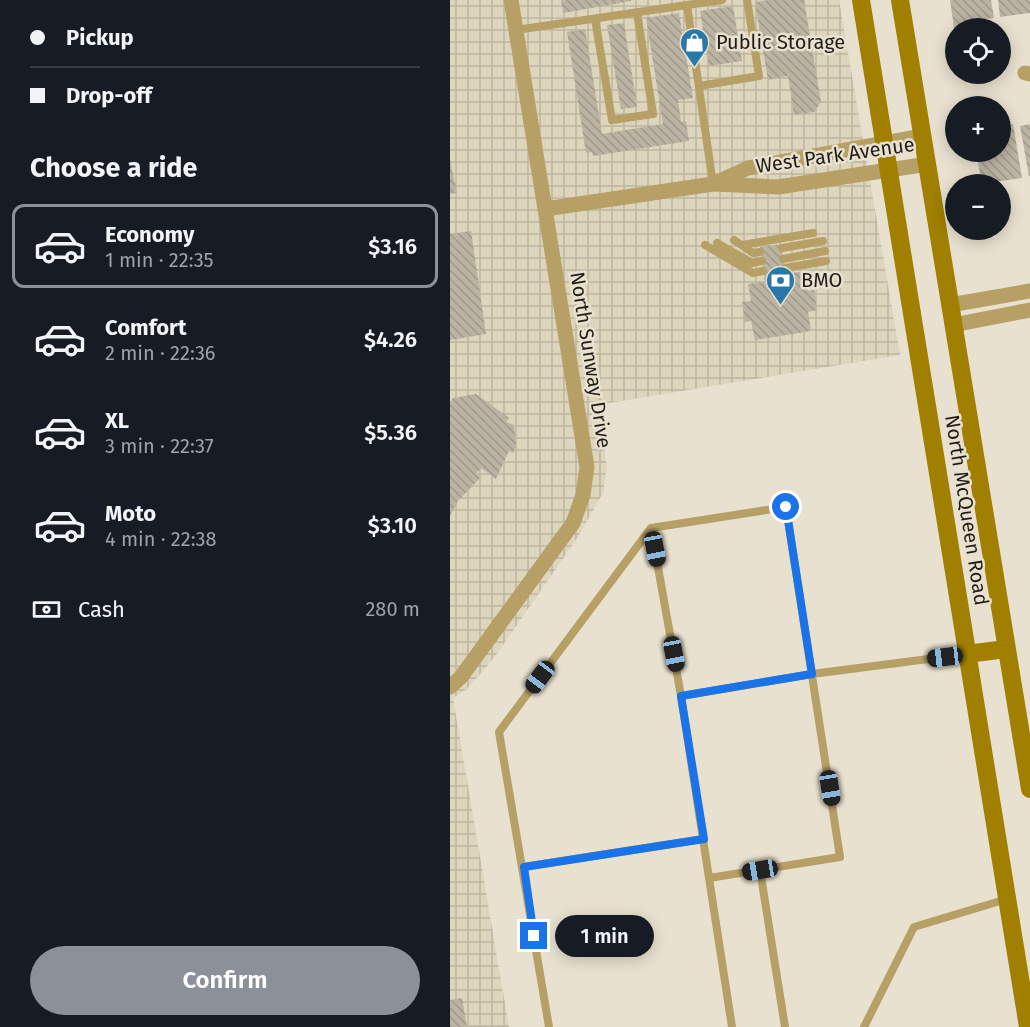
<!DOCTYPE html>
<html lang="en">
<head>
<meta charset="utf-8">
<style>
	body { margin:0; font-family:"Fira Sans",sans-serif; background:#242831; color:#f1f3f6; height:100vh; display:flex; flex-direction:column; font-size:22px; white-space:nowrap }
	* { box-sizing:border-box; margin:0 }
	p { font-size:20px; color:#9ea1a6 }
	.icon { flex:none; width:33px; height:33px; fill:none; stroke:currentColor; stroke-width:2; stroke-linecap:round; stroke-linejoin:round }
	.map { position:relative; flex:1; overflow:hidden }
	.drawer { display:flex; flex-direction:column; background:#171b24; width:450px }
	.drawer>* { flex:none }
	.top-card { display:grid; align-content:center; height:132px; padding:0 30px; background:#171b24 }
	.controls { position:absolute; left:495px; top:18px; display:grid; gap:12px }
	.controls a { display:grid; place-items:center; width:66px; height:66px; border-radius:50%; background:#171b24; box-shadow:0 3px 15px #0003; font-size:30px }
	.end { position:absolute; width:27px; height:27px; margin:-14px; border:8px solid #1a73e8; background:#fff; box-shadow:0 0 0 3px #fff }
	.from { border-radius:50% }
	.bubble { position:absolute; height:42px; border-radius:21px; background:#171b24; box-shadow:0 3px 15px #0003; font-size:20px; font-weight:600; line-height:42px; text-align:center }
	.car { position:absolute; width:18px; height:36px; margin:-18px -9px; border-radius:8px; box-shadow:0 0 4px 2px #0007; background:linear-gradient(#222 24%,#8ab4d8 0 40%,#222 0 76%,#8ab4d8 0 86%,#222 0) }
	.top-card b { display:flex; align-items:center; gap:21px; height:57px; font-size:22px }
	.top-card b+b { border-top:2px solid #363941 }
	.top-card i { width:15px; height:15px; background:#f1f3f6 }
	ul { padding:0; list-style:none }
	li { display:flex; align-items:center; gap:18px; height:84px; margin:0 12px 9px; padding:0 18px; border:3px solid transparent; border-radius:12px }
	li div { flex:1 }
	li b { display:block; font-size:22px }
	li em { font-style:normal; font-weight:600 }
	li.current { border-color:#8c9099 }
	li>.icon { width:54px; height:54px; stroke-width:1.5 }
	h2 { padding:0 30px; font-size:27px; line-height:72px }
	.pay { display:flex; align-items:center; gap:15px; height:66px; padding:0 30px; font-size:22px }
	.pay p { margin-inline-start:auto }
	.button { display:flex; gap:12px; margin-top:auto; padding:12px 30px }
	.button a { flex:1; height:69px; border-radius:36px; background:#8c9099; color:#fff; font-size:24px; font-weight:600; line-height:69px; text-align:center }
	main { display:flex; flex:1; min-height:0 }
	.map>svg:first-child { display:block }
	.industrial { fill:url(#industrial-grid) }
	.building { fill:url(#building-back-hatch) }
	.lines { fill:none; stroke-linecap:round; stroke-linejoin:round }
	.lane { stroke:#b6a065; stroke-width:8 }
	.street { stroke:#b6a065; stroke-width:15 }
	.secondary { stroke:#a07f01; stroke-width:18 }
	.route { stroke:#1a73e8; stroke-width:8 }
	.labels { text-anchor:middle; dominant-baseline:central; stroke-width:5; stroke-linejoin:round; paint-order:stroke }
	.poi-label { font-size:20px; fill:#1f1d16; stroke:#e8e1cf; text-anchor:start }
	.street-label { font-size:20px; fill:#1f1d16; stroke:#e8e1cf }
</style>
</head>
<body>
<main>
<section class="drawer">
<div class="top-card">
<b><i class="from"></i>Pickup</b>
<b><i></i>Drop-off</b>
</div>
<h2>Choose a ride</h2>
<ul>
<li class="current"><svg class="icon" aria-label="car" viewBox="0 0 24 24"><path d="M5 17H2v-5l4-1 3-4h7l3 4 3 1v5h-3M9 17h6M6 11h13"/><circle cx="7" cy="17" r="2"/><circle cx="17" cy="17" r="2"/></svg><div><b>Economy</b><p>1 min · 22:35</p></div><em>$3.16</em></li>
<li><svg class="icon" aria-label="car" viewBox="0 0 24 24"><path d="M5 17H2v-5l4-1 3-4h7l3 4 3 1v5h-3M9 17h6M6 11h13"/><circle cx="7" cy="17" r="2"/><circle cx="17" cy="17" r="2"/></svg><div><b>Comfort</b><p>2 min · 22:36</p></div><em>$4.26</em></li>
<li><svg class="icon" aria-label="car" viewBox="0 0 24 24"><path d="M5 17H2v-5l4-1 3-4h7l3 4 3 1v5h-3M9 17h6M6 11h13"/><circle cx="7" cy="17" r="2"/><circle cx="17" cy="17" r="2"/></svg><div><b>XL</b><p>3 min · 22:37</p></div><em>$5.36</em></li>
<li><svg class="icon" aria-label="car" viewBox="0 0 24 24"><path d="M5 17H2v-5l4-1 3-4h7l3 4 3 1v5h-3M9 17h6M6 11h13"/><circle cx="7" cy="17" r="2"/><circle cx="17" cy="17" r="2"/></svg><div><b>Moto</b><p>4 min · 22:38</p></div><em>$3.10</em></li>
</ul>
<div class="pay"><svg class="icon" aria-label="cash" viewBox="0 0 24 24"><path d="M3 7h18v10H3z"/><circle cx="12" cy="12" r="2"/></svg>Cash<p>280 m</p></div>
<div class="button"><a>Confirm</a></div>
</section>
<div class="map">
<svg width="580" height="1027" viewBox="0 0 580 1027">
	<defs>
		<pattern id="industrial-grid" width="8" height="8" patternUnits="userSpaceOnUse" patternTransform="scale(1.5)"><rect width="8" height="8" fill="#ded5bd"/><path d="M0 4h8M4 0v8" fill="none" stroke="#beb6a2"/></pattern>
		<pattern id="building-back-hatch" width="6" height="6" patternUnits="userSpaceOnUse" patternTransform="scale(1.5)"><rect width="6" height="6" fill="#bbb4a3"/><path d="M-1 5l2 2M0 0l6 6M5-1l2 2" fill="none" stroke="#a09a8c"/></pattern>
	</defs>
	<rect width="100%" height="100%" fill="#e8e1cf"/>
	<path class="industrial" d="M0 0H389L450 355 147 405 157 466 153 493 126 540 44 658 17 689 3 698 59 1027H0Z"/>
	<path class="building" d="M111 0H181V1L113 13Z
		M318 0H354L371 102 364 112 344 115 338 76 318 80 305 2Z
		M500 0H541L544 18 529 20 530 28H504Z
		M548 0H580V13L550 17Z
		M283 6 292 61 259 66 250 11Z
		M229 13 243 98 228 100 231 122 236 121 239 141 143 156 142 152 136 153 117 32 135 29 152 134 213 124 196 18Z
		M174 23 187 107 171 109 157 25Z
		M563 124 572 178 532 184 526 152H550V126Z
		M580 124V176H579L570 126Z
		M0 160 7 193 0 194Z
		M21 231 36 334 0 340V234Z
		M331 244 336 274 355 271 358 291 364 290 367 310 358 312 361 331 305 340 301 321 295 322 292 302 301 301 298 284 315 282 310 247Z
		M26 394 59 418 56 422 64 425 66 445 63 453 59 451 46 479 31 468 26 474 31 477 8 501 0 516V403L3 398Z
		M12 998 17 1027H0V1000Z"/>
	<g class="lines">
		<path class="lane" d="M237 5 272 0
			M145 19 162 120 203 114 187 13
			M66 30 237 5 263 184
			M249 86 309 76 297 0
			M284 240 303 253 310 252
			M267 243 302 263 312 261
			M255 245 303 273 313 271
			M292 245 363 233
			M332 248 373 241
			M333 259 375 251
			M335 268 376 261
			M201 528 231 696 259 878
			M231 696 362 674 517 654
			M73 867 253 839
			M310 870 335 1027
			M99 1027 49 732 201 528 336 507 390 857 259 878 282 1027
			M414 1027 464 927 557 899"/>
		<path class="street" d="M575 73 580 74
			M265 183 298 168 473 136
			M95 209 263 184 328 187 478 164
			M500 305 580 291
			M503 325 580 310
			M0 687 11 677 123 523 133 495 137 467 61 0"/>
		<path class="secondary" d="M411 0 578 1027
			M450 0 580 789
			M517 654 556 649"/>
	</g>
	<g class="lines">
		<path class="route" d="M84 936 74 867 254 839 231 696 362 674 336 507"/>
	</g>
	<defs>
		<symbol id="shop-pin" viewBox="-11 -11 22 30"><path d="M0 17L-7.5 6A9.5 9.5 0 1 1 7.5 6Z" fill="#2878aa" stroke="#e8e1cf"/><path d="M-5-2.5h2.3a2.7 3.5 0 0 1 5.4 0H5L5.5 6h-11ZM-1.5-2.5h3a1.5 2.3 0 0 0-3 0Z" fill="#fff"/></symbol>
		<symbol id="bank-pin" viewBox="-11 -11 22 30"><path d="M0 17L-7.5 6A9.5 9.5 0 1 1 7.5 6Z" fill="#2878aa" stroke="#e8e1cf"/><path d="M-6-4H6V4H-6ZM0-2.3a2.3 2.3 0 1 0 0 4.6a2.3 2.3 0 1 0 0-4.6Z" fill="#fff"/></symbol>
	</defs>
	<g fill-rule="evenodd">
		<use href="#shop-pin" x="228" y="26" width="33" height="45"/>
		<use href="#bank-pin" x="314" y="264" width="33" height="45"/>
	</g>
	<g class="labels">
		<g class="poi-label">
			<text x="266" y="42">Public Storage</text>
			<text x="351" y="280">BMO</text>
		</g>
		<g class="street-label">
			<text transform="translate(385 155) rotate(-8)">West Park Avenue</text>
			<text transform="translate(141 360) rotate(81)">North Sunway Drive</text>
			<text transform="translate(517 510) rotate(81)">North McQueen Road</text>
		</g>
	</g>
</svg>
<div class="controls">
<a><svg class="icon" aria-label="locate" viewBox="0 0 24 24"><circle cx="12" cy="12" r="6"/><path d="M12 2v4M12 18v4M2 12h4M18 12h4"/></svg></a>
<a>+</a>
<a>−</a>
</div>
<i class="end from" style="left:336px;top:507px"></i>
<i class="end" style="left:84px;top:936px"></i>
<div class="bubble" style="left:105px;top:915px;width:99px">1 min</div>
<i class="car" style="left:205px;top:549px;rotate:169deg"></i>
<i class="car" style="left:224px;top:654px;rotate:169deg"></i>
<i class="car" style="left:495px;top:657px;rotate:263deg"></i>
<i class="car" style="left:90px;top:677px;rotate:217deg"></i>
<i class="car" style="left:380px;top:788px;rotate:171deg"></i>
<i class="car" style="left:310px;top:870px;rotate:261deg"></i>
</div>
</main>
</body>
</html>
